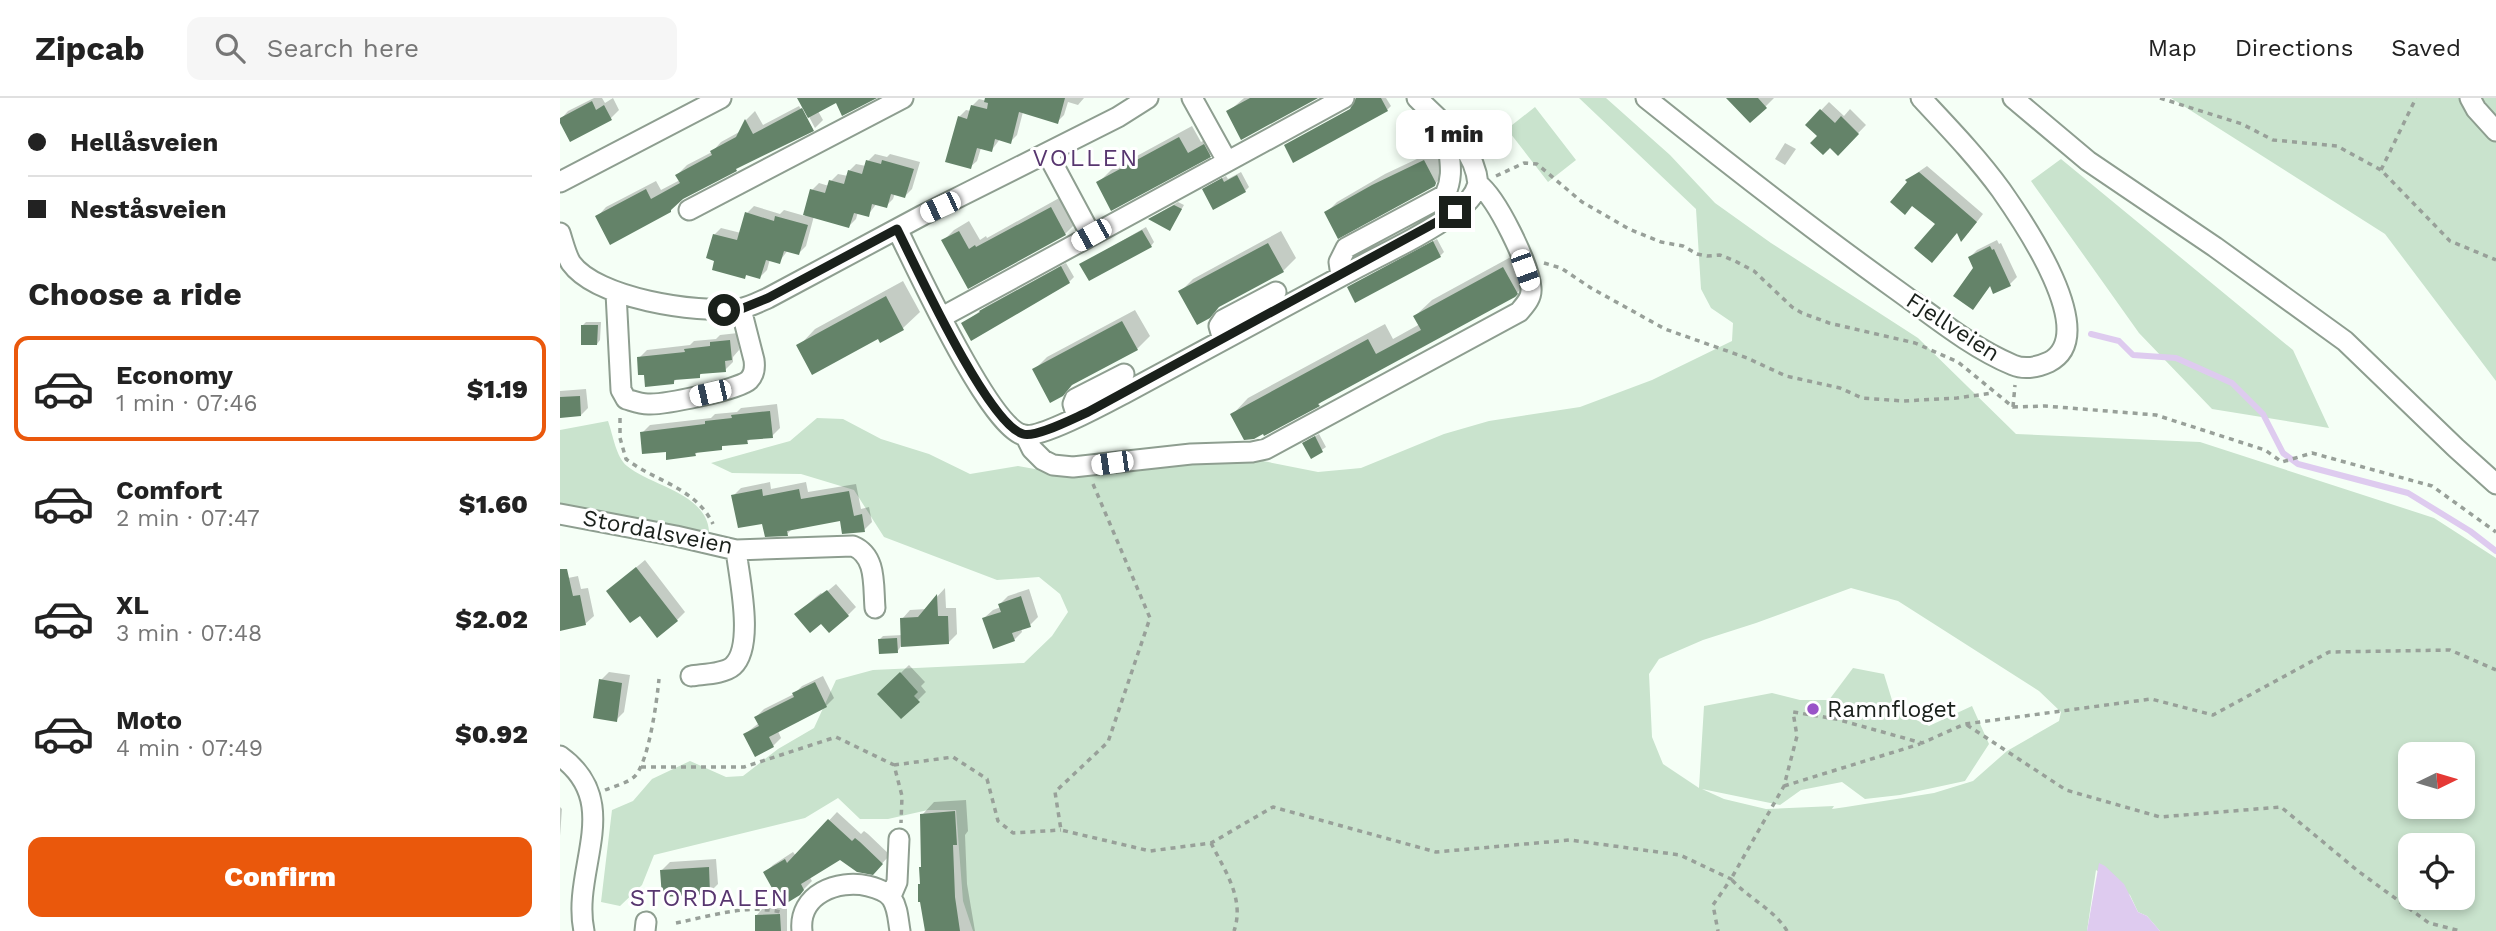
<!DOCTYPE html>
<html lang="en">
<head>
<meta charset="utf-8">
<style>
	body { margin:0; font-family:"Work Sans",sans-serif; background:#f6f6f6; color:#222; height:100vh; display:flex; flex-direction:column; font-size:26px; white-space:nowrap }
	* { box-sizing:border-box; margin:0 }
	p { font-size:23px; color:#767676 }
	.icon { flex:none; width:38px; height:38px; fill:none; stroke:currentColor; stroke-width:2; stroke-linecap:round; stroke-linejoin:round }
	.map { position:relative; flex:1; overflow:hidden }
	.side { display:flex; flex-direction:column; background:#fff; width:560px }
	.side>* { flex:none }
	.hud { display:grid; align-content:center; height:154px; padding:0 28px; background:#fff }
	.needle { width:46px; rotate:85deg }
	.buttons { position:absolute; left:1838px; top:644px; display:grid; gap:14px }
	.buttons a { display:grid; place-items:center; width:77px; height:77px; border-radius:14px; background:#fff; box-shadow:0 4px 10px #0003; font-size:35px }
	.end { position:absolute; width:32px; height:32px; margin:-16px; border:9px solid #1a201b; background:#fff; box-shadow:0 0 0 4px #fff }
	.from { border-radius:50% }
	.bubble { position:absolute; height:49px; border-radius:14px; background:#fff; box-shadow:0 4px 10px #0003; font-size:23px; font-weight:800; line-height:49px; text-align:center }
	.car { position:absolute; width:21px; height:42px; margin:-21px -10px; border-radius:9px; box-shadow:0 0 5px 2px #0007; background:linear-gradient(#fff 24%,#345 0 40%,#fff 0 76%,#345 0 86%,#fff 0) }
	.hud b { display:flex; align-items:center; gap:24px; height:66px; font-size:26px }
	.hud b+b { border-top:2px solid #e0e0e0 }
	.hud i { width:18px; height:18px; background:#222 }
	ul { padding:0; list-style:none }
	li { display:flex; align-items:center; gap:21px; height:105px; margin:0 14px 10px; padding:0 14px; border:4px solid transparent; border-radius:14px }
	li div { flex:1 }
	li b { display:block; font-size:26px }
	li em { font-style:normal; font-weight:800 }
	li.current { border-color:#ea580c }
	li>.icon { width:63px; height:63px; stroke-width:1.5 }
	h2 { padding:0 28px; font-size:32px; line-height:84px }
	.button { display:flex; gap:14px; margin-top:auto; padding:14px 28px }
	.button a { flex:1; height:80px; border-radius:14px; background:#ea580c; color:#fff; font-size:28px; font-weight:800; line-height:80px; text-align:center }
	header { display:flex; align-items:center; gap:42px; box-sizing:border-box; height:98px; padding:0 35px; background:#fff; border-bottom:2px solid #e0e0e0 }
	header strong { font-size:33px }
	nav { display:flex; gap:38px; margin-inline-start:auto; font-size:24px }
	.search { width:490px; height:63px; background:#f6f6f6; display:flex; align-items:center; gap:18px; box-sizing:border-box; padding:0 24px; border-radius:14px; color:#767676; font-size:26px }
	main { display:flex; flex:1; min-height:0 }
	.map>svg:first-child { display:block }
	.green { fill:#c9e3cd; fill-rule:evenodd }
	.water { fill:#decbef }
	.shadow { fill:#0003 }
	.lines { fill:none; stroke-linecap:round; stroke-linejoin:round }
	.stream { stroke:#decbef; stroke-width:6 }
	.building { fill:#648369 }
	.minor-casing { stroke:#8e9e90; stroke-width:23 }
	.path { stroke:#98a099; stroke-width:3.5; stroke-dasharray:5 5; stroke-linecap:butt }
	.minor { stroke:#fff; stroke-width:19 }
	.route { stroke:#1a201b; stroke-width:9 }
	.poi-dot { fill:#9954c8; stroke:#fff; stroke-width:2.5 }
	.labels { text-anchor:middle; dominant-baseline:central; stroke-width:6; stroke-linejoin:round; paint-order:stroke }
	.street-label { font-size:23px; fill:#1a201b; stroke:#fff }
	.poi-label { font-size:23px; fill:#1a201b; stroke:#fff; text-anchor:start }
	.neighbourhood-label { font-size:24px; letter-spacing:2px; fill:#57366f; stroke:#fff }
</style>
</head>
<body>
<header>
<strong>Zipcab</strong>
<div class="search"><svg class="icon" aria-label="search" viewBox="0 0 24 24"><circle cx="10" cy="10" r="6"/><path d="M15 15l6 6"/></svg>Search here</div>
<nav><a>Map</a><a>Directions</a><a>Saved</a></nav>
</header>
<main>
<section class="side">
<div class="hud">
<b><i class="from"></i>Hellåsveien</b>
<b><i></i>Neståsveien</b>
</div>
<h2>Choose a ride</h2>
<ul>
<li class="current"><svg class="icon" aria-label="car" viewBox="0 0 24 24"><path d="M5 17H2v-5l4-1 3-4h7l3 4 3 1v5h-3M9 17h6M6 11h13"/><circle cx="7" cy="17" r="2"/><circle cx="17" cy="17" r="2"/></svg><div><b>Economy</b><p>1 min · 07:46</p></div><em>$1.19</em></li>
<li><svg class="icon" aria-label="car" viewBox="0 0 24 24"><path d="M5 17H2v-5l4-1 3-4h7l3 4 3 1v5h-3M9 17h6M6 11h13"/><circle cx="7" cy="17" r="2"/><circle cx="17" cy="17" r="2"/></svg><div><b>Comfort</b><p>2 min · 07:47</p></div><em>$1.60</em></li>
<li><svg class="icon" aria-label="car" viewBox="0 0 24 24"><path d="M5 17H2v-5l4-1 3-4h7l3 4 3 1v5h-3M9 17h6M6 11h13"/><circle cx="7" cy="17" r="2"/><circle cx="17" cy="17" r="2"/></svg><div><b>XL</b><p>3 min · 07:48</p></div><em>$2.02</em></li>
<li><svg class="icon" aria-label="car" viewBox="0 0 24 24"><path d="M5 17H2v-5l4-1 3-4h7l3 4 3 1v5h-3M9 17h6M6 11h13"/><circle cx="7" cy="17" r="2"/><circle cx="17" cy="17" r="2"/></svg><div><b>Moto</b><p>4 min · 07:49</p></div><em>$0.92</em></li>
</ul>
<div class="button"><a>Confirm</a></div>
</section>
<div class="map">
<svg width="1936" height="833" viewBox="0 0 1936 833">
	<rect width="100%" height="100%" fill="#f5fff6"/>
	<path class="green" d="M1019 0H1046L1110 57 1155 105 1211 145 1358 240 1456 336 1640 344 1874 420 1936 460V833H1600L1587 818 1578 814 1570 797 1536 772 1527 833H413L403 803 396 712H368L328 721H300L278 700 245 720 94 757 82 787 60 808 41 804 52 712 73 703 92 681 130 663 166 679 183 678 218 651 254 630 276 582 313 572 464 565 492 538 508 514 500 496 479 479 437 482 324 439 294 392 241 376 172 375 151 365 230 343 257 320 283 321 321 341 369 356 410 376 458 368 497 375 524 378 553 372 693 361 758 374 801 370 884 336 929 323 1020 309 1092 282 1172 243 1173 225 1151 210 1141 191 1136 111ZM1291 490 1338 503 1479 593 1501 614 1499 623 1447 653 1413 683 1374 695 1286 709 1272 711 1274 708 1206 711 1164 701 1142 691 1220 707 1241 692 1282 684 1305 701 1340 697 1405 683 1429 646 1412 608 1369 628 1335 612 1324 576 1293 570 1269 602H1240L1212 595 1144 608 1139 690 1103 666 1092 639 1089 576 1099 561 1143 542 1196 525ZM1850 656H1902V709H1850ZM1850 747H1902V800H1850Z
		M1611 0H1936V283L1825 136Z
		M975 9 1016 62 988 84 947 31Z
		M1501 61 1733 252 1769 330 1652 311 1579 235 1471 83Z
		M48 323C53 337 56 359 67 368 91 388 146 395 149 433L147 436 0 410V332Z"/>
	<path class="water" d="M1539 765 1545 768 1564 786 1578 814 1587 818 1600 833H1527Z"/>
	<path class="shadow" d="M34 0H42L45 5 53 0 59 12 51 20 0 22 8 13Z
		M239 0H313L276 3 258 13 263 22 255 30Z
		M435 0H524L518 7 508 4 504 17 497 24 463 14 457 37 450 44 440 41 431 53 421 50 417 63 410 69 399 19 406 12 411 13 412 8 419 1 431 4Z
		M684 0H756L668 14Z
		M810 0H826L831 8 827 12 726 47Z
		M1169 0H1214L1205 9Z
		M1269 4 1284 18 1290 11 1306 27 1278 56 1247 27Z
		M239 8 253 31 180 67 122 100 37 119 46 109 96 83 101 92 120 82 117 77 127 67 152 54 161 44 181 33 186 22 195 13 203 27Z
		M632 28 641 44 657 35 662 45 650 57 538 85 551 72Z
		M1225 45 1236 51 1225 67 1215 61Z
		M876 52 887 73 874 87 766 115 777 104 825 76Z
		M315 56 327 59 330 56 360 64 352 91 345 98 335 95 333 101 326 108 317 105 308 117 298 114 296 121 289 128 254 118 246 148 239 155 228 152 219 164 210 161 207 172 200 179 187 176 184 179 156 161 154 137 161 130 181 135 187 115 194 108 220 116 224 112 245 118 252 92 259 85 269 88 271 83 278 76 288 78 289 73 296 66 306 68 308 63Z
		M1367 68 1423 116 1408 135 1377 126 1353 106 1347 82Z
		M681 74 689 89 685 93 648 88 666 78 668 81Z
		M501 99 516 125 505 136 409 189 384 142 394 132 409 123 420 142 426 138 427 140Z
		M618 104 624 107 610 131 591 120Z
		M586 129 594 144 591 148 522 166Z
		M721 133 736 160 723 173 620 194 633 181Z
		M877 141 884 154 880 158 789 190Z
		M1437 142 1439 146 1441 145 1457 179 1450 186 1434 193 1431 187 1413 210 1415 170 1410 159 1417 152Z
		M960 154 971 181 954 198 764 301 758 307 672 317 688 300 825 226 833 241 860 226 855 218 872 202Z
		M506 165 514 179 509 184 404 225 427 208Z
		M343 183 360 214 343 230 320 243 318 239 239 248 255 231Z
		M575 212 590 238 577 251 514 285 474 272 487 259Z
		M26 224H41L40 242 37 246 23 227Z
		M178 235 179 252 173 259V264L165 272 143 274 139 278 117 280 114 284 85 275 79 260 87 252 130 247 134 243 156 241 160 237Z
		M26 291 28 310 21 317 0 318V293Z
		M217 306 220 330 212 338 191 340 187 344 139 352 135 357 107 352 82 335 90 327 151 320 155 316 177 314 181 310Z
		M759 336 766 349 751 359 748 342Z
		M210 384 211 391 246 384 248 394 296 386 301 411 309 409 312 424 304 432 281 421 233 430 227 436 203 424 173 398 181 390Z
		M85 462 125 514 117 522 80 515 48 493Z
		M18 478 21 491 28 490 34 518 25 526 0 531V484L3 481Z
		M276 486 296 509 288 517 261 524 236 516 257 498 261 495 263 497Z
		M385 490 386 510H396L397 536 388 545 341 548 337 554 320 541 323 538 343 537 342 521 350 512 366 511Z
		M469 491 478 519 470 527 461 530 462 534 454 542 424 520 433 512 441 509 440 506 448 498Z
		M349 567 365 584 361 588 366 594 341 619 319 596Z
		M49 574 70 577 64 614 56 622 41 582Z
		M263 578 274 600 266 608 218 633 221 640 213 648 185 636 199 625 196 619 204 611 234 596 242 588Z
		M406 702 408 733 405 737 407 786 415 833H364L366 831 362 717 374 704Z
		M0 709 2 711 0 738Z
		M277 714 301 736 304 733 308 736 330 757 313 775 280 759 249 778 252 783 239 796 205 775 213 767 233 754 236 758Z
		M156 761 158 786 150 794 102 772 110 764Z
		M203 810H227V833H196V818Z"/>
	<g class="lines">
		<path class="stream" d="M1531 236 1559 243 1573 257 1616 260 1672 285 1703 316 1723 355 1738 366 1848 395 1910 433 1936 453"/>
	</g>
	<path class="building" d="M237 0H317L282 18 276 5 248 20Z
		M425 0H505L498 26 459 14 451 46 435 41 432 54 417 50 411 71 385 64 398 18 407 21 411 7 427 11 428 5 424 4Z
		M690 0H758L681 42 666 13Z
		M796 0H821L828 13 733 65 724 47 790 11Z
		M1166 0H1198L1207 10 1190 25Z
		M32 3 36 12 44 7 52 22 10 44 0 25V20Z
		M242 10 254 33 176 71 177 73 123 101 111 112V114L50 147 35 118 86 91 91 101 120 85 115 77 152 57 150 53 176 39 185 21 193 36Z
		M1260 11 1275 25 1281 18 1299 36 1278 58 1270 50 1263 57 1250 45 1257 38 1245 27Z
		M619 39 628 55 644 46 651 59 551 113 536 84Z
		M306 62 321 66 322 62 354 71 345 100 331 96 327 110 312 106 309 119 294 115 289 130 243 117 250 91 265 95 269 82 284 86 288 72 302 76Z
		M864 62 876 85 875 88 778 141 764 114 812 87Z
		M1359 74 1417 124 1401 144 1397 135 1372 165 1354 150 1375 126 1352 108 1345 117 1330 104 1347 84 1345 82Z
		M677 77 686 94 653 112 642 91 662 80 664 84Z
		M614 107 622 111 610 133 588 121Z
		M491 109 506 137 408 191 381 142 399 133 409 151 415 147 416 149Z
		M185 114 214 123 215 118 248 127 239 157 224 153 220 166 206 162 200 181 186 177 185 181 152 172 154 163 146 160 153 136 177 142Z
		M582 132 592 149 529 183 519 166Z
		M873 143 881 159 795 205 787 189Z
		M708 145 724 174 659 209 650 220 637 227 618 193Z
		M1430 148 1432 152 1434 151 1451 188 1433 196 1430 188 1413 212 1393 198 1413 170 1408 159Z
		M501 168 510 185 411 243 401 225 420 214 419 213Z
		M943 169 958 196 955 199 758 306 760 308 704 338 703 336 694 341 684 342 670 316 808 241 816 256 861 232 853 218Z
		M326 198 344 232 320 245 318 241 252 277 236 247Z
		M562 223 578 252 512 287 503 298 490 305 472 271Z
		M21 227H38L37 247H21Z
		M170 242 172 262 165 263 166 274 140 276V280L114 282V286L85 289 84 277H78L77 259 125 254 124 251 150 248V244Z
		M20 298 21 318 0 320V299Z
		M210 313 213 340 187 342 188 346 162 348V352L135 355 136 358 106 362V354L82 356 80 334 145 326V323L172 320 171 317Z
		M755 338 763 354 751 361 742 345Z
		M202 391 203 398 239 391 241 401 289 393 294 418 302 416 305 434 282 436 280 423 227 433 228 438 205 439 202 426 178 430 171 397Z
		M76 469 118 523 97 540 80 518 70 525 46 493Z
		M0 471H7L13 498 20 497 26 527 0 533Z
		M267 492 289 518 269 535 261 526 250 535 234 516Z
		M377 496 378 518H388L389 546 341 549 340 520 358 519Z
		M461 498 471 529 452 535 455 543 433 551 422 520 441 514 438 506Z
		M337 540 338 555 319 556 318 541Z
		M340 574 358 594 354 598 360 604 341 621 317 596Z
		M39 581 62 585 57 624 33 620Z
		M255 584 267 609 209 639 214 649 195 659 183 636 199 628 194 619 234 599 232 595Z
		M395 713 397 747H393L395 799 400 833H365L360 804H358V786H360L359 769H361L360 716Z
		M268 721 292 743 295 740 300 744 323 766 313 777 297 774 280 762 241 786 244 792 240 797 222 808 203 774 225 761 227 765Z
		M149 769 150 796 102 799 100 772Z
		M220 816 221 833H195V817Z"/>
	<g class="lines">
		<defs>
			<path id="minor" d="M632 0 667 63
				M1086 0C1167 65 1249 129 1334 190 1372 217 1410 249 1453 267 1465 272 1478 269 1489 264 1542 237 1462 122 1441 92 1417 59 1389 30 1361 0
				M1453 0 1528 63 1655 149 1785 243 1896 350 1936 386
				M1910 0 1916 11 1936 33
				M487 55 531 137
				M0 84 161 0
				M129 112 343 0
				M337 131C356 169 428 327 463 337 480 341 548 304 565 295 637 256 709 218 780 179 818 158 860 140 896 114 906 106 914 99 918 86 915 49 882 25 857 0
				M0 135C3 144 6 157 11 165 37 201 136 215 178 211 188 210 199 204 208 200L363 117 558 19 588 0
				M781 178 779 164 786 150 885 97C892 82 891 70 889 54L900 44
				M56 195 61 292 66 301C73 303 80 306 88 306 102 307 179 292 189 282 194 277 195 269 194 262L181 211
				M382 219 784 0
				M663 242 659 228 663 222 716 194
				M517 319 513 306 515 301 564 276
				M465 337 472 351 483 362 493 367 513 369 631 356 692 354 706 351 959 214C965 207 972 200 971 190 969 166 937 100 918 86
				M0 416 116 438 176 452 293 448C317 458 313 487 315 510
				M131 578C143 576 164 576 173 568 195 548 179 479 176 452
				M0 658C65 705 11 771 24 833
				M331 798 337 784 339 741
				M85 833 86 824
				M242 833C238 796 278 781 308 788 316 790 328 794 332 801 338 810 338 822 340 833"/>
		</defs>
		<use href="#minor" class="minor-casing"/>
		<path class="path" d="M1600 0 1682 26 1713 42 1777 48 1821 72 1890 143 1936 162
			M1821 72 1856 0
			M936 78 964 65 977 66 1022 104 1069 131 1101 144 1123 148 1137 156 1147 158 1160 157 1175 163 1194 173 1232 209 1242 215 1269 225 1355 245 1398 264 1453 309 1485 308 1596 317 1705 352 1722 364 1752 355 1872 388 1936 434
			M984 165 1001 170 1031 190 1105 231 1187 260 1226 278 1280 290 1302 300 1343 303 1397 300 1433 295
			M1453 309 1455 287
			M60 320V340L66 361C96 384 135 389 153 426
			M533 386 590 520 548 644 495 694 501 732 590 753 651 745 713 709 876 754 1010 742 1120 757 1171 781 1153 807 1158 833
			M1407 627 1506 692 1600 719 1721 709 1798 773 1869 825 1900 833
			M334 667 393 659 427 681 438 723 453 735 501 732
			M81 669H184L276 639 334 667 342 698 341 725
			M1224 688 1360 646
			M45 692C55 688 68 685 75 678 89 663 97 602 99 581
			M651 745C665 773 685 801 674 833
			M116 825C151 818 190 805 224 815
			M1227 833C1215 812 1188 800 1171 781L1224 688 1237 638 1233 614 1276 621 1362 645 1405 626 1591 601 1653 617 1769 554 1890 552 1936 572"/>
		<use href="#minor" class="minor"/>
	</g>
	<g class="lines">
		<path class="route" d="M164 212 181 211 208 200 337 131C356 169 428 326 463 336 476 340 514 320 528 314L895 114"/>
	</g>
	<circle class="poi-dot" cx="1253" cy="611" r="7"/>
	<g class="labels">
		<g class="street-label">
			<text transform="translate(1393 229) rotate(33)">Fjellveien</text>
			<text transform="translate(98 434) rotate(11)">Stordalsveien</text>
		</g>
		<g class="poi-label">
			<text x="1267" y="611">Ramnfloget</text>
		</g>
		<g class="neighbourhood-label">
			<text x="526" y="60">VOLLEN</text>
			<text x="150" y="800">STORDALEN</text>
		</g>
	</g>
</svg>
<div class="buttons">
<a><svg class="needle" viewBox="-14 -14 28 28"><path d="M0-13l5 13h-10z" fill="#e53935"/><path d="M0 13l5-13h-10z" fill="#767676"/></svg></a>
<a><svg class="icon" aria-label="locate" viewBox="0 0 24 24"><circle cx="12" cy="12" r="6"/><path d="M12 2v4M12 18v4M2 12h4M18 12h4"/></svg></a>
</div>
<i class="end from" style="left:164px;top:212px"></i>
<i class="end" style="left:895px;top:114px"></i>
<div class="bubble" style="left:836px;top:12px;width:116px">1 min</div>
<i class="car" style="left:380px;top:109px;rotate:245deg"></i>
<i class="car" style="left:531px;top:137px;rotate:241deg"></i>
<i class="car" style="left:965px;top:172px;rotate:160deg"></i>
<i class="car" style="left:150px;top:295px;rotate:257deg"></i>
<i class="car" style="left:552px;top:365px;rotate:262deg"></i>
</div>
</main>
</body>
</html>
